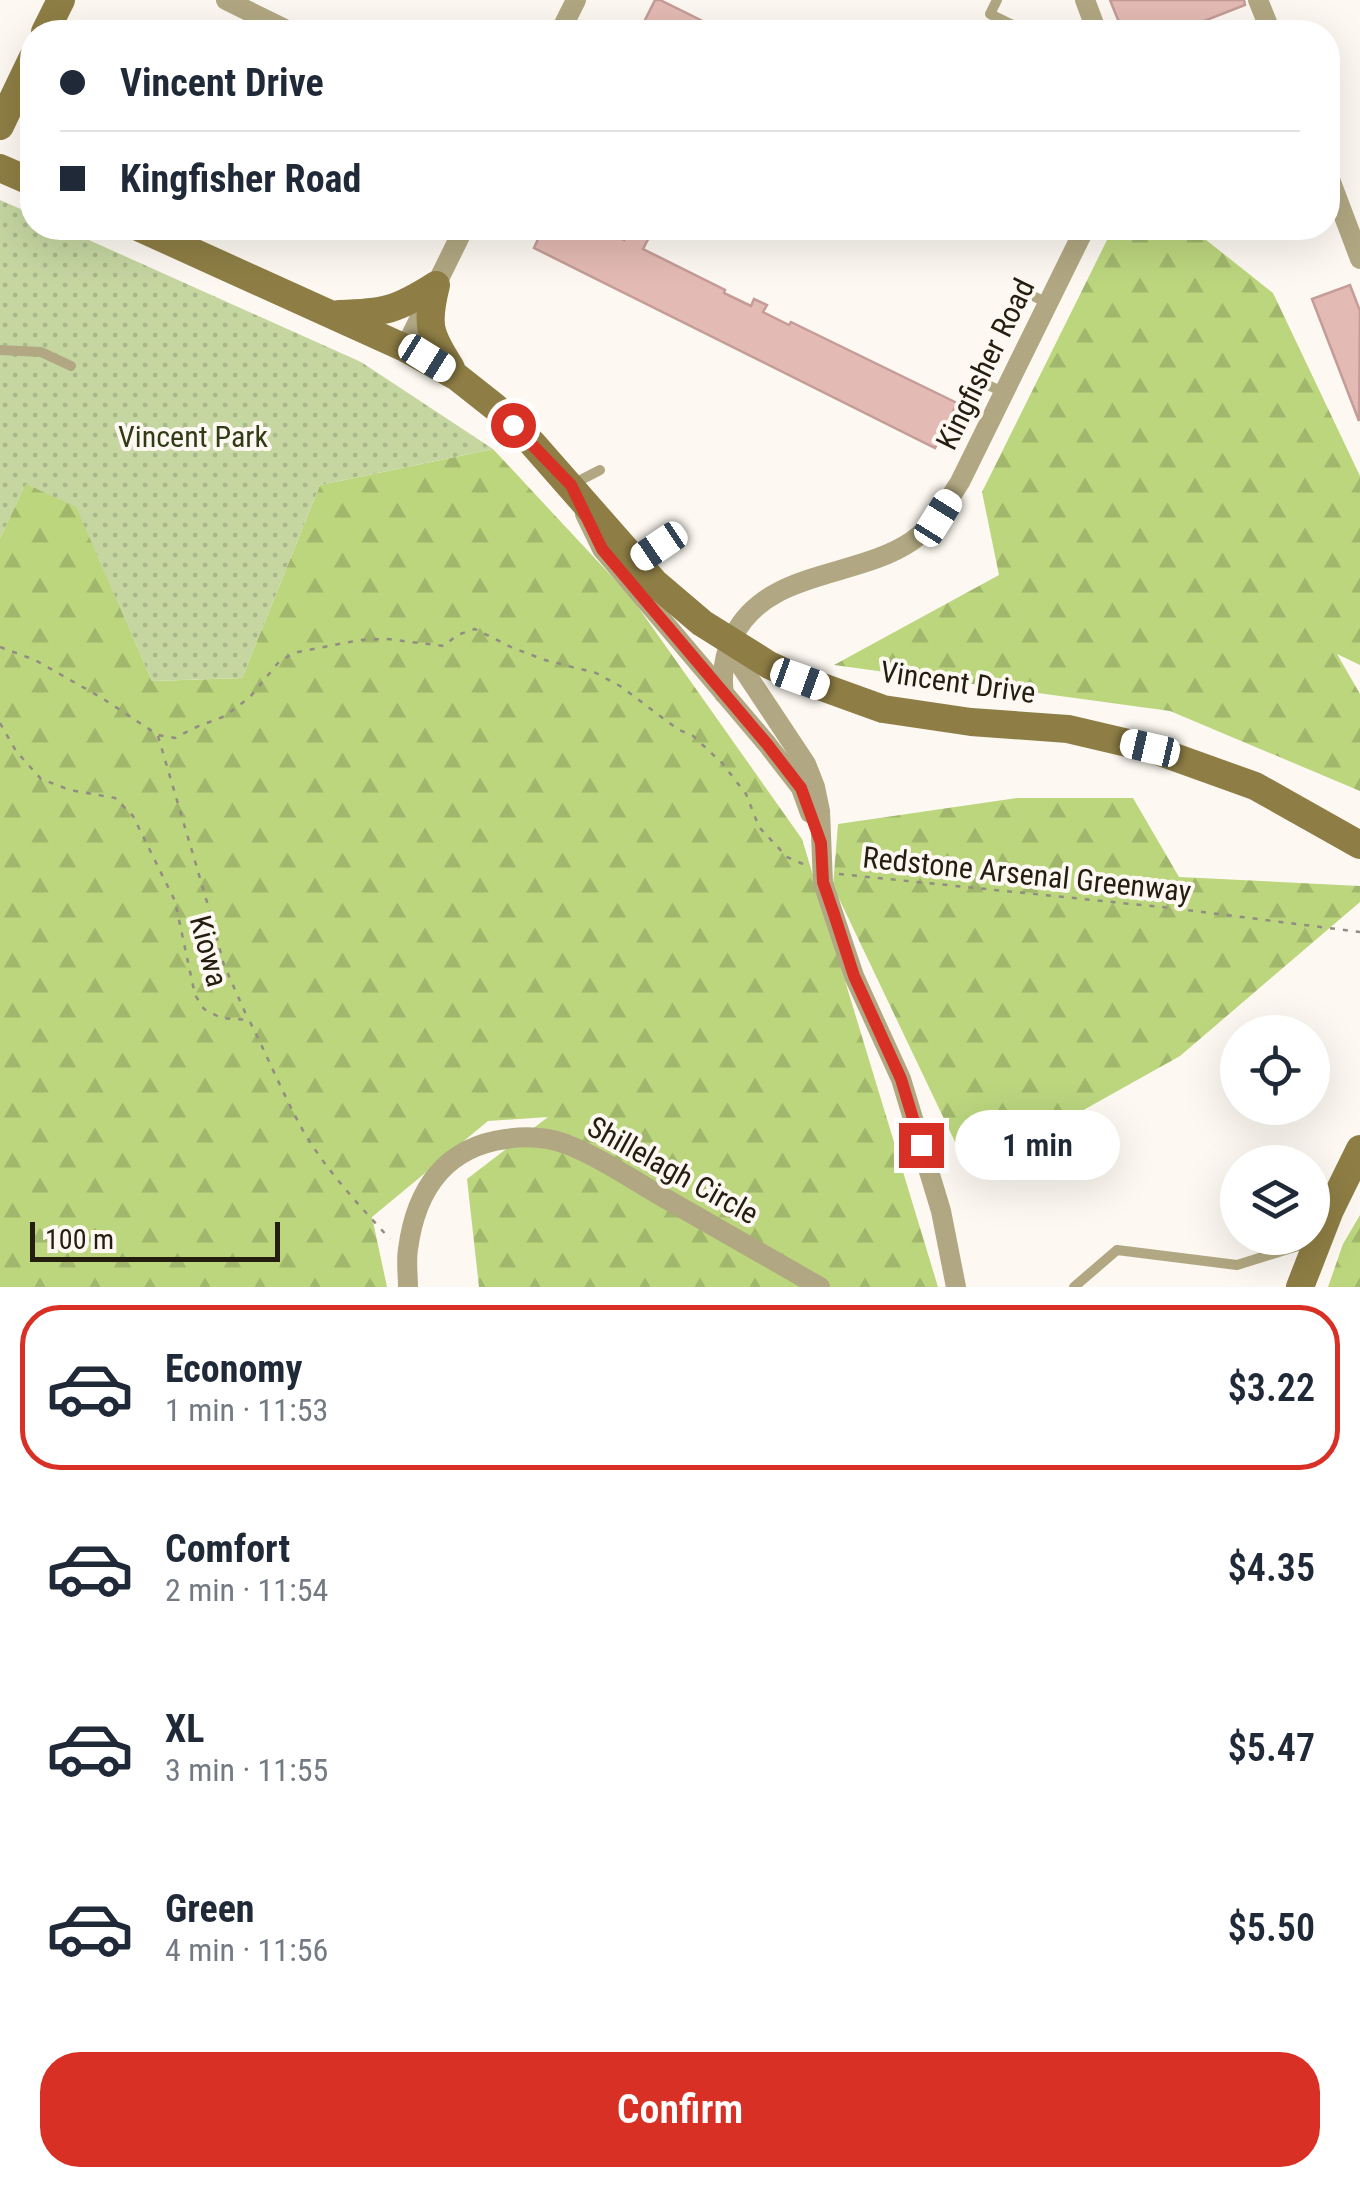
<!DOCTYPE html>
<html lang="en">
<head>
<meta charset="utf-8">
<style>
	body { margin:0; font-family:"Roboto Condensed",sans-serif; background:#f2f2f3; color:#1f2937; height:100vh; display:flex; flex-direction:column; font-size:38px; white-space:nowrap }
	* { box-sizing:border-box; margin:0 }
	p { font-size:32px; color:#747a83 }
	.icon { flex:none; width:55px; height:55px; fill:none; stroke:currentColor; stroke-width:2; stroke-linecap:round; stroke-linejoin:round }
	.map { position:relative; height:1287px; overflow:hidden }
	.side { display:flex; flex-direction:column; background:#fff; flex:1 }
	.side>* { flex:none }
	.hud { position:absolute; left:20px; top:20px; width:1320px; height:220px; border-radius:40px; box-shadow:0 10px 40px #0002; display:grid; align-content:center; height:220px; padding:0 40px; background:#fff }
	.fabs { position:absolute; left:1220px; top:1015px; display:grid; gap:20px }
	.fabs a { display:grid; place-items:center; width:110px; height:110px; border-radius:50%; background:#fff; box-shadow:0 10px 40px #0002; font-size:50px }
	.scale { position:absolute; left:30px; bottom:25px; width:250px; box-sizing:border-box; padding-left:10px; border:5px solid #241d10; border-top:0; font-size:28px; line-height:35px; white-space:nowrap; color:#241d10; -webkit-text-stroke:8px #fdf9f2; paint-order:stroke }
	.end { position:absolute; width:45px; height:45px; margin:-22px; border:12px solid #d93025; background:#fff; box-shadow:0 0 0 5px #fff }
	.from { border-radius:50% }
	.bubble { position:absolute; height:70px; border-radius:35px; background:#fff; box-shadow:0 10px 40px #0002; font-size:32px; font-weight:600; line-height:70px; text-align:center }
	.car { position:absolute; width:30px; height:60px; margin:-30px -15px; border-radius:12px; box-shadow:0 0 8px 2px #0007; background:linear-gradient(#fff 24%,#345 0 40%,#fff 0 76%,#345 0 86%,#fff 0) }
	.hud b { display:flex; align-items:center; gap:35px; height:95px; font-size:38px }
	.hud b+b { border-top:2px solid #e0e1e3 }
	.hud i { width:25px; height:25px; background:#1f2937 }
	ul { padding:18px 0 0; list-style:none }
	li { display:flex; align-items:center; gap:30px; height:165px; margin:0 20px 15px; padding:0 20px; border:5px solid transparent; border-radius:40px }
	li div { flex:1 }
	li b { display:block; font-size:38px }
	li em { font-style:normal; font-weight:600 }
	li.selected { border-color:#d93025 }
	li>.icon { width:90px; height:90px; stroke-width:1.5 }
	.button { display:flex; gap:20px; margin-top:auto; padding:20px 40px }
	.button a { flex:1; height:115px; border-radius:40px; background:#d93025; color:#fff; font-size:40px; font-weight:600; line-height:115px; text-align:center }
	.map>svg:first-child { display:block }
	.forest { fill:url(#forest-firs) }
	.park { fill:url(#park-dots) }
	.building { fill:#e4bab4; stroke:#c59c97; stroke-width:2.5 }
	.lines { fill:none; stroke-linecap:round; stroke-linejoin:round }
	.path { stroke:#928d83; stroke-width:2.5; stroke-dasharray:5 8; stroke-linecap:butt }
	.lane { stroke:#b1a782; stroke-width:10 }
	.street { stroke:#b1a782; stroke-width:20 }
	.secondary { stroke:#8e7e45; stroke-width:28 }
	.route { stroke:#d93025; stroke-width:12 }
	.labels { text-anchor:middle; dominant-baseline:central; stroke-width:8; stroke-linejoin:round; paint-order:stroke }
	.street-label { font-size:30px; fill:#241d10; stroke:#fdf9f2 }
	.park-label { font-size:30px; fill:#313b16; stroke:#fdf9f2 }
</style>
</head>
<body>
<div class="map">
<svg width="1360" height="1287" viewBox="0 0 1360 1287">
	<defs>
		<pattern id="forest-firs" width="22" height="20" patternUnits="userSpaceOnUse" patternTransform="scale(2.5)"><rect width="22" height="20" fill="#bcd67e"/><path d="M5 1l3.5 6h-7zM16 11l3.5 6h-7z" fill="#a1b76c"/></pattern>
		<pattern id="park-dots" width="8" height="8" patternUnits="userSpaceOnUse" patternTransform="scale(2.5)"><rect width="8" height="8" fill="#c5d6a1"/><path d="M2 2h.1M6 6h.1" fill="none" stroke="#a9b78a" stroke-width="1.8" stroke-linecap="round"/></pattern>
	</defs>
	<rect width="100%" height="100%" fill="#fdf9f2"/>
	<path class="forest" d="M1113 228H1191L1273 293 1360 476V665L1337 654 1360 694V791L1170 711 834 665 999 575 982 492Z
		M493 449 631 597 802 839 938 1287H479L467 1179 548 1117 488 1121 372 1217 387 1287H0V538L26 483 77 507 152 681 242 678 320 485Z
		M1017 798H1133L1179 877 1360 886V902L1180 1056 1046 1131 966 1165 833 886 838 824Z
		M1360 1215V1287H1328L1343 1244Z"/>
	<path class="park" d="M0 200 32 214V228H62L361 362 493 449 320 485 242 678 152 681 76 507 26 484 0 538Z"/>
	<path class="building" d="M655 0H660L725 32H639Z
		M1110 0H1244L1245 5 1176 32H1123Z
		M543 228H599L624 240 625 236 629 238 634 228H654L643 249 725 290 724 293 751 306 754 299 767 305 763 312 789 325 791 322 957 403 935 448 534 248Z
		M1350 285 1360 311 1359 421 1312 299Z"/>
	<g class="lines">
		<path class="path" d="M0 647 35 660 102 698 158 735 175 738 194 728 225 716 250 697 278 663 293 653 360 640 387 639 444 646 457 635 475 629 513 648 545 660 596 673 620 686 679 730 692 735 722 763 746 794 759 827 787 857 803 864
			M0 723 16 751 41 779 70 790 115 798 133 816 175 901 195 995 204 1009 221 1018 249 1020C267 1055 282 1092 301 1127 324 1168 358 1204 390 1239
			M158 736 212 919 224 965 248 1019
			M839 874 1171 908 1360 932"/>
		<path class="lane" d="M997 0 990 14 1027 32
			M1022 291 1048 303
			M0 350 41 352 71 366
			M977 380 1003 392
			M571 485 600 470
			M639 559 659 546
			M1074 1287 1117 1250 1237 1265 1314 1241"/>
		<path class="street" d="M226 0 291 32
			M1085 0 1097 32
			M1258 0 1271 32
			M560 32 576 0
			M1328 174 1360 259
			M405 348 464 228
			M585 514 602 549 767 744 801 788 810 813
			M731 641 741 666 806 764 815 787 820 811 823 883 854 976 901 1079 941 1211 956 1287
			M724 694C721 673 724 654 734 635 768 569 856 579 912 541 934 525 946 504 960 482L1085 228
			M408 1287C408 1275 406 1261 408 1249 416 1189 445 1147 506 1139 526 1136 547 1137 566 1144 599 1157 630 1178 661 1196 714 1226 767 1257 820 1287"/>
		<path class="secondary" d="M45 32 61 0
			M0 126 32 59
			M0 168 32 182
			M140 228 405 348 457 377 495 407 532 443 655 583 702 623 769 665 800 679 883 709 971 722 1068 729 1149 748 1255 786 1360 845
			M436 285C426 325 429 334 451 368
			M339 314C384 313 397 310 436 285
			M1300 1287 1330 1210 1360 1149"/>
	</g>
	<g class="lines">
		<path class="route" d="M513 425 571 485 602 549 767 744 801 788 821 843 823 882 834 914 854 976 901 1079 921 1145"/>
	</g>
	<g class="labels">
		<g class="street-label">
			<text transform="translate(985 364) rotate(-64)">Kingfisher Road</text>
			<text transform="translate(958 682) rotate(8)">Vincent Drive</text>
			<text transform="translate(1027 874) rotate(6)">Redstone Arsenal Greenway</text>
			<text transform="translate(209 951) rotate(75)">Kiowa</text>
			<text transform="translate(673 1170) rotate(29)">Shillelagh Circle</text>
		</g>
		<g class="park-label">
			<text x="193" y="436">Vincent Park</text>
		</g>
	</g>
</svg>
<div class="fabs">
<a><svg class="icon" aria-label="locate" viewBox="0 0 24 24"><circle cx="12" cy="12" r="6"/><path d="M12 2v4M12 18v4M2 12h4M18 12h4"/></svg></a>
<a><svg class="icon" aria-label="layers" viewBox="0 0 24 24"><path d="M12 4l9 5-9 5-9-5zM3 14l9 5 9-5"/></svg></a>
</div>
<div class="scale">100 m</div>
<i class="end from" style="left:513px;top:425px"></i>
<i class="end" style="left:921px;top:1145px"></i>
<div class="bubble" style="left:955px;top:1110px;width:165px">1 min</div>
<i class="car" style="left:427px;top:358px;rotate:122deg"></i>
<i class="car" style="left:938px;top:518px;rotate:32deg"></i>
<i class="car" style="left:659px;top:546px;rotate:236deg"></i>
<i class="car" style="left:800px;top:679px;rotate:110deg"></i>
<i class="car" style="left:1150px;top:748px;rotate:283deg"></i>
<div class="hud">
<b><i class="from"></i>Vincent Drive</b>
<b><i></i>Kingfisher Road</b>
</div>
</div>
<section class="side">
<ul>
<li class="selected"><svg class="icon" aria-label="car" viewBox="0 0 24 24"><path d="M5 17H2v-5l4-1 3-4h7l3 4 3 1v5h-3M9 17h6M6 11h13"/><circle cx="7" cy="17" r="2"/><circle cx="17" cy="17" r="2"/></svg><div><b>Economy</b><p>1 min · 11:53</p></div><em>$3.22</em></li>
<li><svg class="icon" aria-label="car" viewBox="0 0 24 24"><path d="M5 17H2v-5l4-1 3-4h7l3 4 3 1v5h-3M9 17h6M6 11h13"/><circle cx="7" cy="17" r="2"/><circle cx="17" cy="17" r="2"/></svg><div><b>Comfort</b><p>2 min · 11:54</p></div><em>$4.35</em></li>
<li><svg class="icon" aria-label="car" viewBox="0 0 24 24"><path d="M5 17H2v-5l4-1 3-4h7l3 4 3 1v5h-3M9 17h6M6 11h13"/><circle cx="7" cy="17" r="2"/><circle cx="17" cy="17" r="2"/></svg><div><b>XL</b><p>3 min · 11:55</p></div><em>$5.47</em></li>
<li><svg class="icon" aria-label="car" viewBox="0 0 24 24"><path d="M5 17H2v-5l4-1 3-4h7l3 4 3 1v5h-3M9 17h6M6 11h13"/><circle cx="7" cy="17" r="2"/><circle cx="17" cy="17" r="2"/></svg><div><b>Green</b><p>4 min · 11:56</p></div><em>$5.50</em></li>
</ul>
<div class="button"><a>Confirm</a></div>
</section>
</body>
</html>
